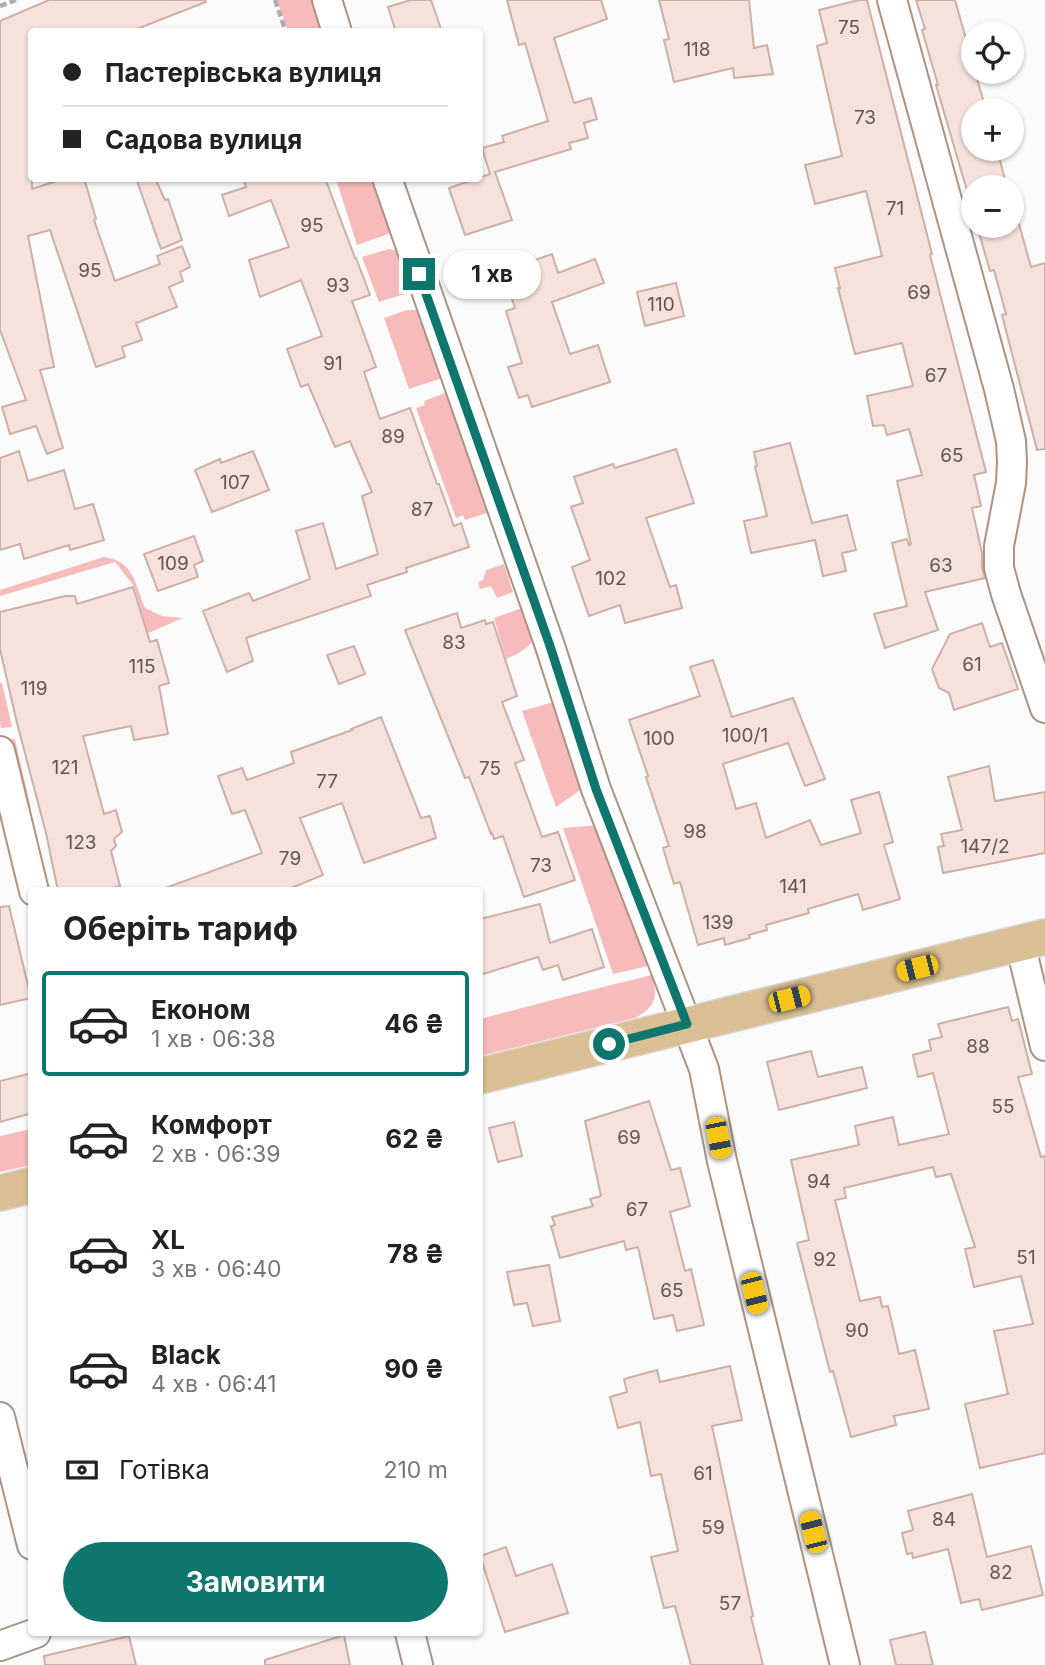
<!DOCTYPE html>
<html lang="uk">
<head>
<meta charset="utf-8">
<style>
	body { margin:0; font-family:Inter,sans-serif; background:#f2f2f2; color:#222; height:100vh; display:flex; flex-direction:column; font-size:26px; white-space:nowrap }
	* { box-sizing:border-box; margin:0 }
	p { font-size:23px; color:#767676 }
	.icon { flex:none; width:38px; height:38px; fill:none; stroke:currentColor; stroke-width:2; stroke-linecap:round; stroke-linejoin:round }
	.map { position:relative; flex:1; overflow:hidden }
	.sheet { position:absolute; left:28px; top:887px; width:455px; height:749px; display:flex; flex-direction:column; background:#fff; border-radius:7px; box-shadow:0 2px 5px #0004 }
	.sheet>* { flex:none }
	.hud { position:absolute; left:28px; top:28px; width:455px; height:154px; border-radius:7px; box-shadow:0 2px 5px #0004; display:grid; align-content:center; height:154px; padding:0 35px; background:#fff }
	.tools { position:absolute; left:961px; top:21px; display:grid; gap:14px }
	.tools a { display:grid; place-items:center; width:63px; height:63px; border-radius:50%; background:#fff; box-shadow:0 2px 5px #0004; font-size:35px }
	.end { position:absolute; width:32px; height:32px; margin:-16px; border:9px solid #0f766e; background:#fff; box-shadow:0 0 0 4px #fff }
	.from { border-radius:50% }
	.bubble { position:absolute; height:49px; border-radius:24px; background:#fff; box-shadow:0 2px 5px #0004; font-size:23px; font-weight:700; line-height:49px; text-align:center }
	.car { position:absolute; width:21px; height:42px; margin:-21px -10px; border-radius:9px; box-shadow:0 0 5px 2px #0007; background:linear-gradient(#f5c518 24%,#345 0 40%,#f5c518 0 76%,#345 0 86%,#f5c518 0) }
	.hud b { display:flex; align-items:center; gap:24px; height:66px; font-size:26px }
	.hud b+b { border-top:2px solid #e0e0e0 }
	.hud i { width:18px; height:18px; background:#222 }
	ul { padding:0; list-style:none }
	li { display:flex; align-items:center; gap:21px; height:105px; margin:0 14px 10px; padding:0 21px; border:4px solid transparent; border-radius:7px }
	li div { flex:1 }
	li b { display:block; font-size:26px }
	li em { font-style:normal; font-weight:700 }
	li.on { border-color:#0f766e }
	li>.icon { width:63px; height:63px; stroke-width:1.5 }
	h2 { padding:0 35px; font-size:32px; line-height:84px }
	.pay { display:flex; align-items:center; gap:18px; height:77px; padding:0 35px; font-size:26px }
	.pay p { margin-inline-start:auto }
	.cta { display:flex; gap:14px; margin-top:auto; padding:14px 35px }
	.cta a { flex:1; height:80px; border-radius:42px; background:#0f766e; color:#fff; font-size:28px; font-weight:700; line-height:80px; text-align:center }
	.map>svg:first-child { display:block }
	.green { fill:#f7bbbb }
	.building { fill:#f6e2dc; stroke:#ceafa5; stroke-width:2 }
	.lines { fill:none; stroke-linecap:round; stroke-linejoin:round }
	.minor-casing { stroke:#ac9381; stroke-width:32 }
	.major-casing { stroke:#dad8d7; stroke-width:38 }
	.path { stroke:#afaca9; stroke-width:4.5; stroke-dasharray:7 3.5; stroke-linecap:butt }
	.minor { stroke:#fff; stroke-width:28 }
	.major { stroke:#dabf94; stroke-width:35 }
	.route { stroke:#0f766e; stroke-width:9 }
	.labels { text-anchor:middle; dominant-baseline:central; stroke-width:5; stroke-linejoin:round; paint-order:stroke }
	.number-label { font-size:19px; fill:#635650 }
</style>
</head>
<body>
<div class="map">
<svg width="1045" height="1665" viewBox="0 0 1045 1665">
	<rect width="100%" height="100%" fill="#fbfbfb"/>
	<path class="green" d="M277 0H312L323 31H288Z
		M336 179H373L391 229 388 234 357 245Z
		M389 249 398 251 411 287 408 293 379 302 362 257Z
		M407 310H419L442 378 409 389 384 318Z
		M448 392 490 512 465 520 463 515 456 518 416 408 425 405 424 401Z
		M104 557C134 561 135 584 145 608L162 616 183 618 148 633 134 586 115 562 0 596V590Z
		M504 564 513 592 497 598 491 586 480 589 478 582 483 580 486 570Z
		M519 609 525 610 535 637C528 649 518 654 506 659L494 618Z
		M0 683H2L12 727 1 728 0 723Z
		M557 701 586 786 556 807 522 711Z
		M15 739 31 809 20 812 4 740Z
		M600 825 648 966 613 974 563 828Z
		M652 975C658 997 656 1007 635 1018L480 1056V1019L579 993Z
		M31 1129V1165L0 1172V1136Z"/>
	<path class="building" d="M49 0H205L206 2 129 32H32V189L66 178H84L96 219 94 220 115 281 160 264 157 256 182 246 190 267 180 272 183 281 169 287 177 307 136 323 142 340 122 347 125 357 96 367 50 230 28 236 54 367 40 370 63 448 47 454 36 426 10 434 2 407 26 400 0 330V21Z
		M411 0H431L442 32H396L388 7Z
		M507 0H601L607 19 554 38 574 103 591 98 597 119 584 123 588 138 569 143 571 149 495 172 512 220 465 235 449 188 490 174 482 148 504 142 502 136 548 121 525 43 519 45Z
		M659 0H749L754 48 767 45 773 74 734 78 733 68 674 82 664 40 669 39Z
		M859 0H867L932 254 930 255 986 472 974 475 981 506 972 508 982 553V568L985 578 925 592 938 630 885 648 874 614 907 606 892 543 907 539 909 545 911 544 897 481 922 475 909 429 887 435 884 425 873 426 867 396 913 386 902 343 855 354 838 288H840L835 268 882 256 866 191 815 204 805 165 842 156 817 46 827 43 819 10Z
		M916 0H955L973 64V72H975L986 110H973V149H997L1007 187H973V211L936 85H938L922 30 925 29Z
		M136 178H155L165 200 168 199 182 240 161 249Z
		M243 178H325L355 258H356L370 295 352 301 376 367 364 372 380 419 410 408 437 484H439L454 526 461 523 469 547 406 568 407 572 367 585 371 596 246 638 253 661 227 672 203 611 249 593 253 601 310 579 296 531 323 523 336 569 378 554 362 496 372 492 350 441 335 447 308 384 301 387 287 349 322 336 301 280 260 297 249 260 289 247 271 200 229 216 222 195 246 187Z
		M1012 199 1031 267 1045 263V449L1037 450 1002 315 1006 314 994 270 990 271 977 226H1012Z
		M552 254 558 273 595 259 604 283 552 302 570 354 598 345 610 382 532 407 528 395 519 398 508 367 522 363 506 311 515 308 503 271Z
		M676 283 684 316 645 326 637 292Z
		M790 443 812 523 847 515 856 550 842 553 846 571 823 576 815 540 751 553 744 521 767 516 755 467 757 466 754 452Z
		M676 449 694 503 646 518 670 587 676 585 682 608 625 623 620 605 589 616 572 567 590 560 571 507 583 503 574 477 613 464 615 468Z
		M19 451 28 481 64 470 75 509 93 504 104 540 70 550 69 545 24 559 20 544 0 550V458Z
		M253 451 269 490 212 512 195 470 220 459 221 463Z
		M194 536 203 561 194 565 198 577 158 591 144 554Z
		M133 587 150 642 157 640 169 683 159 686 168 734 134 740 131 726 83 736 104 814 116 810 122 832 114 839 116 846 111 851 120 886 100 891H58L46 833 17 723 0 649V612L65 596H75L77 604Z
		M457 613 461 628 485 620 486 624 493 622 517 696 502 702 524 760 515 763 542 837 558 832 575 880 524 897 503 836 494 839 492 833 491 834 469 777 465 778 405 630Z
		M982 623 990 647 1002 643 1018 689 954 710 949 693 939 688 932 669 950 634Z
		M354 646 365 674 339 684 327 655Z
		M713 660 732 717 793 698 825 779 805 786 788 743 723 764 736 809 756 803 766 838 810 820 821 845 861 833 851 800 879 792 893 842 884 845 900 899 863 910 858 894 808 909 809 913 766 925 767 930 749 935 750 938 725 945 724 938 698 945 680 882 674 884 663 848 669 846 646 777 648 776 629 720 700 696 690 667Z
		M381 717 421 818 430 816 436 838 364 863 342 803 300 818 323 875 284 891H166L165 888 262 853 245 810 232 814 218 776 242 768 247 780 294 763 291 752 352 730 351 729Z
		M989 766 995 801 1045 792V853L943 873 938 847 944 846 941 834 962 830 948 777Z
		M540 904 550 943 592 929 604 967 563 980 558 965 543 970 538 957 480 975V919Z
		M9 906 31 998 0 1005V907Z
		M1008 1007 1012 1021 1018 1019 1032 1074 1018 1077 1041 1157 1045 1156V1453L980 1468 965 1404 1008 1394 994 1331 1033 1324 1021 1276 974 1287 965 1249 975 1247 951 1174 936 1177 933 1167 844 1188 846 1198 835 1200 860 1301 880 1297 882 1307 888 1306 899 1354 915 1350 929 1409 894 1416 896 1425 851 1437 833 1371 830 1372 797 1243 809 1240 791 1160 859 1145 855 1126 893 1117 899 1145 949 1134 933 1073 918 1077 913 1055 931 1050 929 1040 942 1037 938 1024Z
		M811 1051 818 1077 862 1067 867 1088 779 1110 767 1062Z
		M32 1073V1113L0 1122V1081Z
		M649 1101 671 1170 680 1168 690 1206 670 1212 685 1271 691 1269 704 1325 677 1331 673 1315 654 1319 638 1247 626 1250 624 1241 560 1258 551 1226 555 1225 552 1217 593 1206 590 1199 601 1196 585 1121Z
		M514 1122 522 1156 498 1162 489 1128Z
		M549 1265 560 1321 533 1326 527 1303 514 1305 507 1272Z
		M730 1366 742 1420 712 1426 753 1616 751 1617 763 1665H691L675 1606 664 1608 651 1557 678 1551 661 1474 651 1476 640 1422 618 1428 610 1397 627 1392 624 1379 657 1370 660 1382Z
		M972 1494 987 1557 1031 1546 1043 1595 982 1610 979 1599 961 1603 948 1549 913 1558 912 1553 907 1554 902 1533 913 1530 908 1511Z
		M506 1547 516 1576 552 1564 568 1613 505 1632 480 1556Z
		M925 1632 933 1665H896L890 1640Z
		M344 1635 350 1665H265V1660Z
		M129 1636 136 1665H45L44 1656Z"/>
	<g class="lines">
		<defs>
			<path id="minor" d="M327 0 337 32
				M892 0 999 389 1011 441 1012 462 1011 483 999 546V568L1006 594 1045 708
				M387 178 550 646 596 789 704 1069 722 1161 845 1665
				M0 751 34 891
				M1020 943 1045 1046
				M0 1417 32 1545
				M410 1633 418 1665
				M0 1646 36 1633"/>
			<path id="major" d="M480 1076 1045 937
				M0 1193 32 1185"/>
		</defs>
		<use href="#minor" class="minor-casing"/>
		<use href="#major" class="major-casing"/>
		<path class="path" d="M275 0 286 32
			M0 6 16 0"/>
		<use href="#minor" class="minor"/>
		<use href="#major" class="major"/>
	</g>
	<g class="lines">
		<path class="route" d="M419 274 550 646 596 789 687 1024 609 1044"/>
	</g>
	<g class="labels">
		<g class="number-label">
			<text x="849" y="27">75</text>
			<text x="697" y="49">118</text>
			<text x="865" y="117">73</text>
			<text x="895" y="208">71</text>
			<text x="312" y="225">95</text>
			<text x="90" y="270">95</text>
			<text x="338" y="285">93</text>
			<text x="919" y="292">69</text>
			<text x="661" y="304">110</text>
			<text x="333" y="363">91</text>
			<text x="936" y="375">67</text>
			<text x="393" y="436">89</text>
			<text x="952" y="455">65</text>
			<text x="235" y="482">107</text>
			<text x="422" y="509">87</text>
			<text x="173" y="563">109</text>
			<text x="941" y="565">63</text>
			<text x="611" y="578">102</text>
			<text x="454" y="642">83</text>
			<text x="972" y="664">61</text>
			<text x="142" y="666">115</text>
			<text x="34" y="688">119</text>
			<text x="745" y="735">100/1</text>
			<text x="659" y="738">100</text>
			<text x="65" y="767">121</text>
			<text x="490" y="768">75</text>
			<text x="327" y="781">77</text>
			<text x="695" y="831">98</text>
			<text x="81" y="842">123</text>
			<text x="985" y="846">147/2</text>
			<text x="290" y="858">79</text>
			<text x="541" y="865">73</text>
			<text x="793" y="886">141</text>
			<text x="718" y="922">139</text>
			<text x="978" y="1046">88</text>
			<text x="1003" y="1106">55</text>
			<text x="629" y="1137">69</text>
			<text x="819" y="1181">94</text>
			<text x="637" y="1209">67</text>
			<text x="1026" y="1257">51</text>
			<text x="825" y="1259">92</text>
			<text x="672" y="1290">65</text>
			<text x="857" y="1330">90</text>
			<text x="703" y="1473">61</text>
			<text x="944" y="1519">84</text>
			<text x="713" y="1527">59</text>
			<text x="1001" y="1572">82</text>
			<text x="730" y="1603">57</text>
		</g>
	</g>
</svg>
<div class="tools">
<a><svg class="icon" aria-label="locate" viewBox="0 0 24 24"><circle cx="12" cy="12" r="6"/><path d="M12 2v4M12 18v4M2 12h4M18 12h4"/></svg></a>
<a>+</a>
<a>−</a>
</div>
<i class="end from" style="left:609px;top:1044px"></i>
<i class="end" style="left:419px;top:274px"></i>
<div class="bubble" style="left:443px;top:250px;width:98px">1 хв</div>
<i class="car" style="left:917px;top:968px;rotate:256deg"></i>
<i class="car" style="left:789px;top:999px;rotate:76deg"></i>
<i class="car" style="left:718px;top:1138px;rotate:169deg"></i>
<i class="car" style="left:754px;top:1293px;rotate:166deg"></i>
<i class="car" style="left:813px;top:1532px;rotate:346deg"></i>
<div class="hud">
<b><i class="from"></i>Пастерівська вулиця</b>
<b><i></i>Садова вулиця</b>
</div>
<section class="sheet">
<h2>Оберіть тариф</h2>
<ul>
<li class="on"><svg class="icon" aria-label="car" viewBox="0 0 24 24"><path d="M5 17H2v-5l4-1 3-4h7l3 4 3 1v5h-3M9 17h6M6 11h13"/><circle cx="7" cy="17" r="2"/><circle cx="17" cy="17" r="2"/></svg><div><b>Економ</b><p>1 хв · 06:38</p></div><em>46 ₴</em></li>
<li><svg class="icon" aria-label="car" viewBox="0 0 24 24"><path d="M5 17H2v-5l4-1 3-4h7l3 4 3 1v5h-3M9 17h6M6 11h13"/><circle cx="7" cy="17" r="2"/><circle cx="17" cy="17" r="2"/></svg><div><b>Комфорт</b><p>2 хв · 06:39</p></div><em>62 ₴</em></li>
<li><svg class="icon" aria-label="car" viewBox="0 0 24 24"><path d="M5 17H2v-5l4-1 3-4h7l3 4 3 1v5h-3M9 17h6M6 11h13"/><circle cx="7" cy="17" r="2"/><circle cx="17" cy="17" r="2"/></svg><div><b>XL</b><p>3 хв · 06:40</p></div><em>78 ₴</em></li>
<li><svg class="icon" aria-label="car" viewBox="0 0 24 24"><path d="M5 17H2v-5l4-1 3-4h7l3 4 3 1v5h-3M9 17h6M6 11h13"/><circle cx="7" cy="17" r="2"/><circle cx="17" cy="17" r="2"/></svg><div><b>Black</b><p>4 хв · 06:41</p></div><em>90 ₴</em></li>
</ul>
<div class="pay"><svg class="icon" aria-label="cash" viewBox="0 0 24 24"><path d="M3 7h18v10H3z"/><circle cx="12" cy="12" r="2"/></svg>Готівка<p>210 m</p></div>
<div class="cta"><a>Замовити</a></div>
</section>
</div>
</body>
</html>
